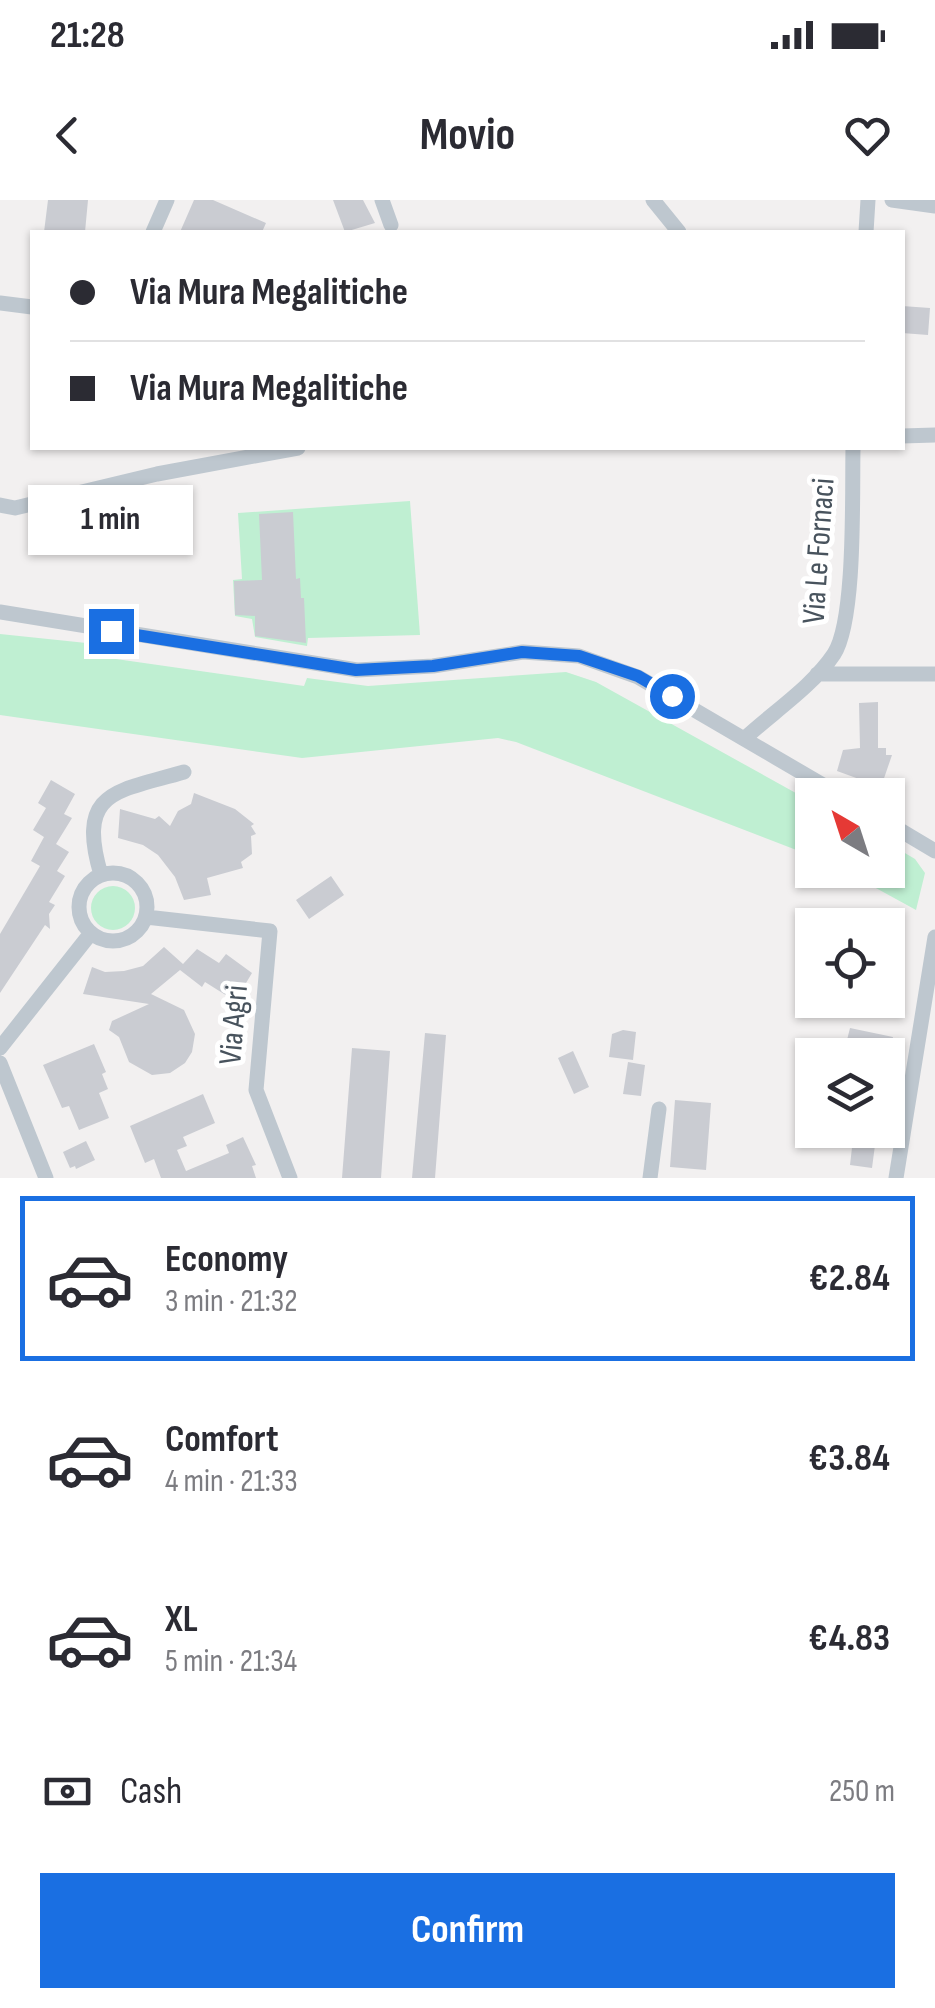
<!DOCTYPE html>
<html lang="en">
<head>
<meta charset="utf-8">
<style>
	body { margin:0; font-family:"Sofia Sans Condensed",sans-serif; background:#f7f7f7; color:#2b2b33; height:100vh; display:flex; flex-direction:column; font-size:38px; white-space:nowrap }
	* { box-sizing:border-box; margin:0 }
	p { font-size:32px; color:#7c7c81 }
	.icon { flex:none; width:55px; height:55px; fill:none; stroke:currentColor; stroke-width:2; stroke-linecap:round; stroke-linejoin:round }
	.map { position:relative; height:978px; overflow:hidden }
	.sheet { display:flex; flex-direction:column; background:#fff; flex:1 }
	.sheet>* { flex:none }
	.hud { position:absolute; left:30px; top:30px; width:875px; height:220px; border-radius:0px; box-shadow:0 2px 8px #0004; display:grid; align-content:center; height:220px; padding:0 40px; background:#fff }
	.needle { width:65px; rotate:321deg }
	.fabs { position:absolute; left:795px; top:578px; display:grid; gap:20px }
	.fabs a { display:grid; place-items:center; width:110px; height:110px; border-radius:0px; background:#fff; box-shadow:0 2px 8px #0004; font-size:50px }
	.end { position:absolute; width:45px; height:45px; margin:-22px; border:12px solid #1a6fe2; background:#fff; box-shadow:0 0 0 5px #fff }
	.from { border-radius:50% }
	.bubble { position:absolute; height:70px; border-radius:0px; background:#fff; box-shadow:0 2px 8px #0004; font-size:32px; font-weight:700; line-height:70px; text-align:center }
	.hud b { display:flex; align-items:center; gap:35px; height:95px; font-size:38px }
	.hud b+b { border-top:2px solid #e1e1e2 }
	.hud i { width:25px; height:25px; background:#2b2b33 }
	ul { padding:18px 0 0; list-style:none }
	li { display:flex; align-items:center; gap:30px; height:165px; margin:0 20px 15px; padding:0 20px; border:5px solid transparent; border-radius:0px }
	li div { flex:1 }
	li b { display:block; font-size:38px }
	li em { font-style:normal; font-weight:700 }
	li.selected { border-color:#1a6fe2 }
	li>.icon { width:90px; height:90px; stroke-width:1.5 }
	.pay { display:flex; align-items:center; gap:25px; height:110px; padding:0 40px; font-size:38px }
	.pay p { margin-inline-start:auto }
	.button { display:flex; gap:20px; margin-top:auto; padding:20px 40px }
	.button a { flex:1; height:115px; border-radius:0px; background:#1a6fe2; color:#fff; font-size:40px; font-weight:700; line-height:115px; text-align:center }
	.status { display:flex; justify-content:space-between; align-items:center; height:70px; padding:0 50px; background:#fff; direction:ltr }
	.status svg { height:28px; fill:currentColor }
	header { display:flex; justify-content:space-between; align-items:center; height:130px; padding:0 40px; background:#fff; font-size:45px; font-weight:700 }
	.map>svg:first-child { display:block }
	.green { fill:#bfefd2 }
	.building { fill:#caccd2 }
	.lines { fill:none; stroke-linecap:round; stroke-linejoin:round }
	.minor { stroke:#bec7cf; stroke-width:15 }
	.route { stroke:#1a6fe2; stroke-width:12 }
	.labels { text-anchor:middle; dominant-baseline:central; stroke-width:10; stroke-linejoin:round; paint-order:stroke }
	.street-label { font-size:32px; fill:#48535d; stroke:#fff }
</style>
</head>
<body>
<div class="status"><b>21:28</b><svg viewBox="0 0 49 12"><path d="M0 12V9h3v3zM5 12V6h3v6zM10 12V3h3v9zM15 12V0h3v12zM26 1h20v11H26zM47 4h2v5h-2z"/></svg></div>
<header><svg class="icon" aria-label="back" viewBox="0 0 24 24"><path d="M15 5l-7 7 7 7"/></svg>Movio<svg class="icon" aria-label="heart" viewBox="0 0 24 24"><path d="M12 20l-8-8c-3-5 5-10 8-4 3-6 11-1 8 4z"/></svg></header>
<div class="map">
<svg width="935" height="978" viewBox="0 0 935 978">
	<rect width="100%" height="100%" fill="#f2f0f0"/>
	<path class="green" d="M410 301 420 435 308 438 307 446 255 437 252 419 235 416 233 380 242 379 238 313Z
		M0 434 96 444 95 456 304 486 307 478 368 486 566 472 596 482 812 602V656L516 542 498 538 302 558 0 515Z
		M888 643 915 659 925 673 916 710 843 670H888Z
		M91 708a22 22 0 1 1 44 0a22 22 0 1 1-44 0Z"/>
	<path class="building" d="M48 0H88L85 32H44Z
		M194 0H213L266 23 262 32H180Z
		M333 0H363L375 23 345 32Z
		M902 106 930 108 928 135 902 133Z
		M293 312 296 379 300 378 301 398H304L306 443 255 436V416L235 415 234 381 262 380 259 314Z
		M878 502V548H886V555H892L881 587 837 571 843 550 860 548 859 503Z
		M51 580 75 594 64 614 72 618 56 644 69 652 57 671 65 676 49 702 55 705 49 714 50 729 45 725 0 793V734L40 666 31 661 44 637 33 630 46 608 38 603Z
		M194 593 235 609 254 624 251 626 256 634 251 636 252 654 241 662 243 668 207 678 211 695 184 700 175 677 158 655 143 645 118 638 120 609 155 619 159 616 170 626 178 611 191 604Z
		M331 676 344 695 309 719 296 700Z
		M164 747 183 764 197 749 219 763 226 754 252 773 240 793 237 791 232 799 205 782 202 787 180 770 151 794 184 810 195 834 192 852 185 863 170 873 152 875 129 862 119 837 109 830 112 821 149 804 83 794 92 767 105 772 124 771 143 766Z
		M850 828 893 837 889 855H864L853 850 855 842 847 840Z
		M623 830 636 832 633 860 609 857 612 834Z
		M425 833 446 835 435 978H412Z
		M94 844 106 872 102 874 108 889 99 893 109 918 79 930 69 906 62 908 43 865Z
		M352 848 390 851 381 978H342Z
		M573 851 589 887 574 894 558 858Z
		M628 862 645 865 641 896 623 894Z
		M203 894 215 923 183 937 187 946 177 950 186 971 229 953 226 945 243 937 256 965 252 966 256 978H161L154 959 145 963 130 926Z
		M675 900 711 903 706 970 670 967Z
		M854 930H877L872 968 850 965Z
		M86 941 95 960 76 969 75 966 70 968 63 952Z"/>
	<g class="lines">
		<path class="minor" d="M382 0 391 25
			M653 0 679 32
			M892 0 935 6
			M153 32 167 0
			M866 32 868 0
			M0 103 32 107
			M902 236 935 235
			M0 305 15 308 157 274 298 248
			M0 412 357 470 433 466 523 452 579 456 638 477 840 595
			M817 474H935
			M744 539C773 512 812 487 834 454 856 420 852 292 853 248
			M888 623 935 651
			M79 707a34 34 0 1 1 68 0a34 34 0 1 1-68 0Z
			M101 675C76 590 116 592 184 572
			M146 717 270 731 256 890 290 978
			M0 848 91 733
			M0 863 46 978
			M650 978 659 909
			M896 978 935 737"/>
	</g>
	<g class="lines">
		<path class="route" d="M111 431 356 470 433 466 522 452 579 456 638 476 672 496"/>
	</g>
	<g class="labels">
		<g class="street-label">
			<text transform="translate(819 351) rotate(-86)">Via Le Fornaci</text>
			<text transform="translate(234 825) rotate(-85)">Via Agri</text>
		</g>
	</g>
</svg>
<div class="fabs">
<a><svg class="needle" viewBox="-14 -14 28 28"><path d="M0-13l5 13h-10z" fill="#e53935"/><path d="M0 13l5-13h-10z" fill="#7c7c81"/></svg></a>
<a><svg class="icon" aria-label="locate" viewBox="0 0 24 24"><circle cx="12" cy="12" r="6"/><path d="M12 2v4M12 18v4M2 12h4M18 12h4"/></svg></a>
<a><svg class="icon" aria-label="layers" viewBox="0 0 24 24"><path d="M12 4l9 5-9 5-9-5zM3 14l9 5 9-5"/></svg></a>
</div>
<i class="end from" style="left:672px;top:496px"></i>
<i class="end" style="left:111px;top:431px"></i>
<div class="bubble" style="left:28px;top:285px;width:165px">1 min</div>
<div class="hud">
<b><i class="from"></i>Via Mura Megalitiche</b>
<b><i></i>Via Mura Megalitiche</b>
</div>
</div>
<section class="sheet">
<ul>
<li class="selected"><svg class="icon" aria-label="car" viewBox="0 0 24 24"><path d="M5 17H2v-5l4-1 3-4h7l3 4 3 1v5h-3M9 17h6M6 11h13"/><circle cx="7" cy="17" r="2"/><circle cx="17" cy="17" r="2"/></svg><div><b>Economy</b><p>3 min · 21:32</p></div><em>€2.84</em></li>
<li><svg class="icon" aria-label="car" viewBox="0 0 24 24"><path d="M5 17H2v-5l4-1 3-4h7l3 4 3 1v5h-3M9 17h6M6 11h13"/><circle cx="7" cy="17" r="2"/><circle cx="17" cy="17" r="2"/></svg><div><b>Comfort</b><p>4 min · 21:33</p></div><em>€3.84</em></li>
<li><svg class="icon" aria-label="car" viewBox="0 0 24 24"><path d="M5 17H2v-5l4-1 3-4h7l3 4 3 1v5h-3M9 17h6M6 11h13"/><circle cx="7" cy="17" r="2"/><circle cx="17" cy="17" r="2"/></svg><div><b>XL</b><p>5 min · 21:34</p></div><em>€4.83</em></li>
</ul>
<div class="pay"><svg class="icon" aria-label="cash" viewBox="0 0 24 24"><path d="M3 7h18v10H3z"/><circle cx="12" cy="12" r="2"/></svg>Cash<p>250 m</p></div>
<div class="button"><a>Confirm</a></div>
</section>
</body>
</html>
